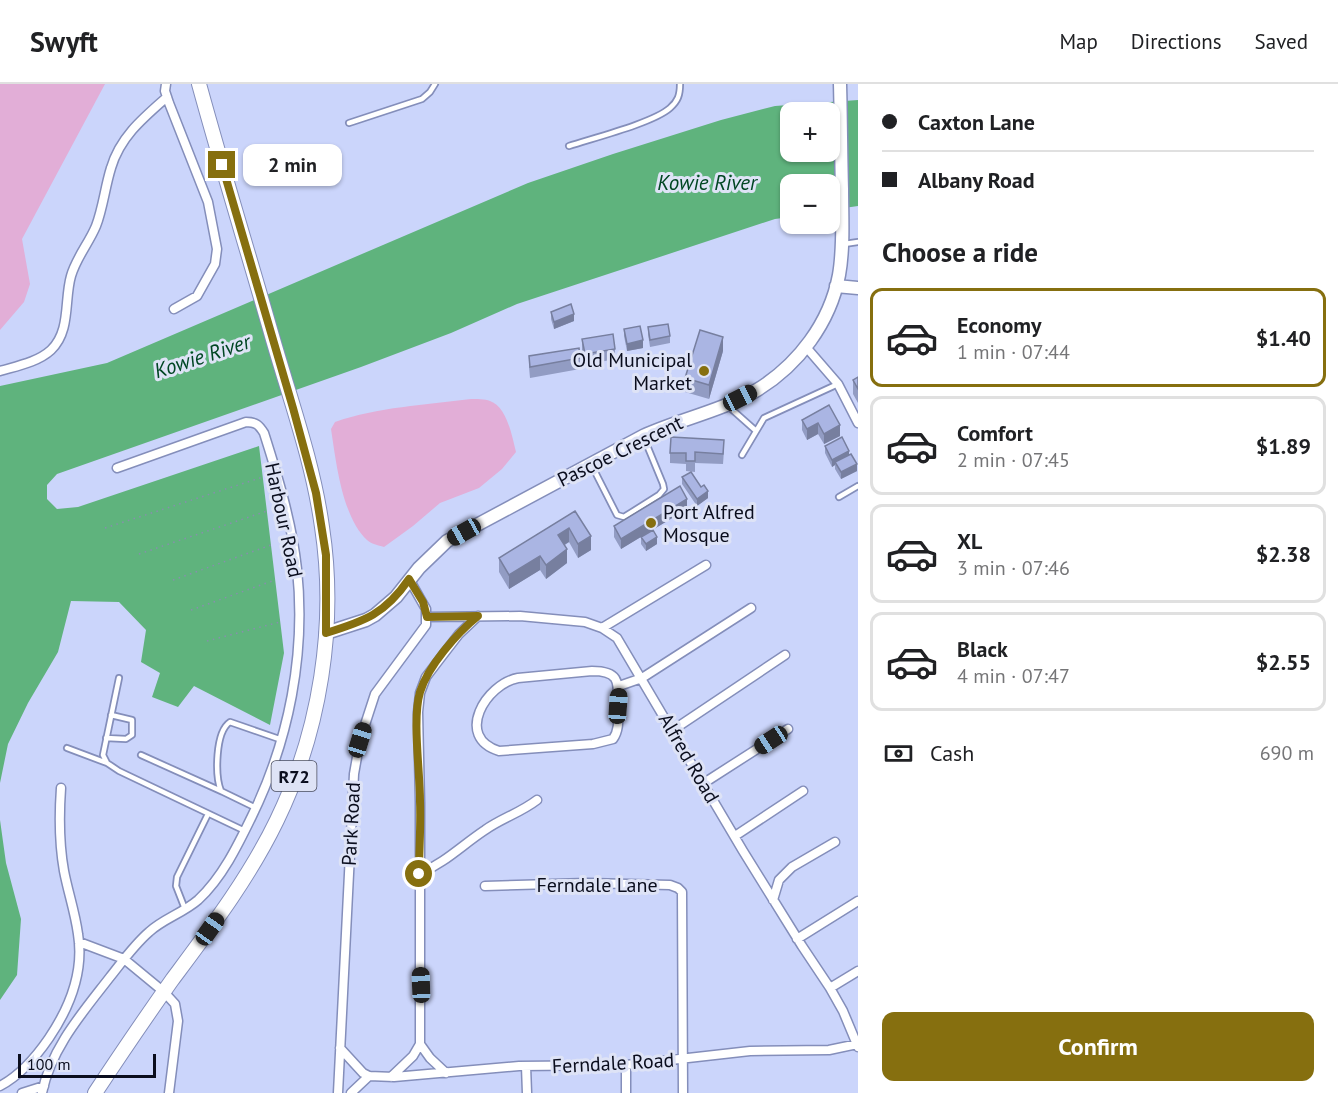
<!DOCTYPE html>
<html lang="en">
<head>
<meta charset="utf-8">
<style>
	body { margin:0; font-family:"PT Sans",sans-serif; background:#f6f6f6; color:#202124; height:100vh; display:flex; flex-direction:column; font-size:22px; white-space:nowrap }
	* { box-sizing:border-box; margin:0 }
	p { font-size:20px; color:#757577 }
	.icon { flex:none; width:33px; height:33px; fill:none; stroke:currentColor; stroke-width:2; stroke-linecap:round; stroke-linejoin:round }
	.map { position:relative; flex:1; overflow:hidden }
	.side { display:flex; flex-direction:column; background:#fff; width:480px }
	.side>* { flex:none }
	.top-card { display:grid; align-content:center; height:132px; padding:0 24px; background:#fff }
	.fabs { position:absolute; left:780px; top:18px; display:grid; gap:12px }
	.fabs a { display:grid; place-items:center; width:60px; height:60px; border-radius:12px; background:#fff; box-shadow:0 2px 4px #0004; font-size:30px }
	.scale { position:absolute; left:18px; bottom:15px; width:138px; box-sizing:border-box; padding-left:6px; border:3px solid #0a0d1d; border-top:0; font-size:16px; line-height:21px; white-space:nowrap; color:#0a0d1d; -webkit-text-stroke:4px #dee3f6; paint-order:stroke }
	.end { position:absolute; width:27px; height:27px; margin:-14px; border:8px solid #866f0f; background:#fff; box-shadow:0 0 0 3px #fff }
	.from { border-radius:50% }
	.bubble { position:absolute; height:42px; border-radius:12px; background:#fff; box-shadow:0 2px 4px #0004; font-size:20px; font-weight:700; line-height:42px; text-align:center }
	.car { position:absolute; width:18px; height:36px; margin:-18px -9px; border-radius:8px; box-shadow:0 0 4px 2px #0007; background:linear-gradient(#222 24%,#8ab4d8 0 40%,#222 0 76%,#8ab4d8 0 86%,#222 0) }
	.top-card b { display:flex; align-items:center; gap:21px; height:57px; font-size:22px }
	.top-card b+b { border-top:2px solid #e0e0e0 }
	.top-card i { width:15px; height:15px; background:#202124 }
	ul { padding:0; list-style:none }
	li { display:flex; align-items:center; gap:18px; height:99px; margin:0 12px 9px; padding:0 12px; border:3px solid #e0e0e0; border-radius:12px }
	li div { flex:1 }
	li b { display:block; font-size:22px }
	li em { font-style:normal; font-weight:700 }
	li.on { border-color:#866f0f }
	li>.icon { width:54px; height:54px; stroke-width:1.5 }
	h2 { padding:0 24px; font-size:27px; line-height:72px }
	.pay { display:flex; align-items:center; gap:15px; height:66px; padding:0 24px; font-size:22px }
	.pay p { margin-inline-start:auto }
	.primary-button { display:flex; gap:12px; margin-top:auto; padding:12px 24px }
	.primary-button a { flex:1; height:69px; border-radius:12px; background:#866f0f; color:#fff; font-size:24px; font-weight:700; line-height:69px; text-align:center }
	header { display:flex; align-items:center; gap:36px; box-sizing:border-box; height:84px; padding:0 30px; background:#fff; border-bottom:2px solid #e0e0e0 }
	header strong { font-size:28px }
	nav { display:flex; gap:33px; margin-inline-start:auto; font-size:21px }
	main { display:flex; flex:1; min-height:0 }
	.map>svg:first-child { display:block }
	.green { fill:#e2aed7 }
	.water { fill:#5fb37d; fill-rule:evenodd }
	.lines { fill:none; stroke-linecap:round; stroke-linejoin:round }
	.lane-casing { stroke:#848eba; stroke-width:8 }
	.street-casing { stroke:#848eba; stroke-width:11 }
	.secondary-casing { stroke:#848eba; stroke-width:15 }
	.primary-casing { stroke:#848eba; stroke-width:16 }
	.path { stroke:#878fad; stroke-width:1.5; stroke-dasharray:1.5 4.5; stroke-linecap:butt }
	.lane { stroke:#fff; stroke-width:4.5 }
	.street { stroke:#fff; stroke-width:8 }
	.secondary { stroke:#fff; stroke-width:12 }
	.primary { stroke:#fff; stroke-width:14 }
	.wall { fill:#929cc3 }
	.shaded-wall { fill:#777f9f }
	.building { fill:#aab5e3; stroke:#777f9f; stroke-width:1.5 }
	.route { stroke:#866f0f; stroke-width:8 }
	.poi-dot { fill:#866f0f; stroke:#dee3f6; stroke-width:2 }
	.labels { text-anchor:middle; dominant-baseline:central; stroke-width:6; stroke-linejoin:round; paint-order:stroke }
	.shield { fill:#dee3f6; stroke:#4a4d5e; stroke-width:1.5 }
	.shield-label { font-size:18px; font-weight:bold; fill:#0a0d1d }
	.poi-label { font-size:20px; fill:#0a0d1d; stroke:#dee3f6; text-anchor:end }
	.street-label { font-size:20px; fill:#0a0d1d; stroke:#dee3f6 }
	.water-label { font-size:21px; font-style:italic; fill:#004623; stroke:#dee3f6 }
</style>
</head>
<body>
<header>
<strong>Swyft</strong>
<nav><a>Map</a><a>Directions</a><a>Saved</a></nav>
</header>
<main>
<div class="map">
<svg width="858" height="1009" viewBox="0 0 858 1009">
	<rect width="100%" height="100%" fill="#cbd5fb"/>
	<path class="green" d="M0 0H105L22 155 30 200 24 218 0 246Z
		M471 315C476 315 485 315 490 317 507 323 512 352 516 368L502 385 479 404 440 419 413 442 384 463C378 461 371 460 367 456 342 433 336 377 331 345L335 338C378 323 425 321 471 315Z"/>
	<path class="water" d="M858 16V122L830 126V100H790V133L775 135 517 220 451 249 361 283 57 390 47 401V415L57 425 78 423 259 362 284 569 270 641 194 602 178 623 152 613 160 589 141 578 146 546 119 518 71 517 58 568 28 619 8 660 0 699V302L107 279 528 99 613 70 721 36 775 22ZM790 28H830V68H790Z
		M0 736 6 779 21 835 17 891 0 916Z"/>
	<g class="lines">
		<defs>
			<path id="lane" d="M349 39 422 15 430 8 435 0
				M569 62C593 54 653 39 670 24 678 17 680 11 680 0
				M844 160 858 158
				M728 322 755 346
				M742 371 764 334 838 300
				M592 382 617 431 624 433 659 411 664 405 663 400 644 354
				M839 413 858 402
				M119 594 103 671 107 679 119 687 245 747
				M106 654 126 655 132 651V636L111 631
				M67 664 107 679
				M141 671 221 707
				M256 724 221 707C215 692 215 648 230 638L282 656
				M185 825 176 802 177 793 208 730"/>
			<path id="street" d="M166 0 165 7 169 19 208 118 217 165 215 180 197 212 174 225
				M806 263 838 300 858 339
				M0 287C17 282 38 278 51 266 71 247 64 216 71 192 76 174 89 159 96 142 103 124 105 103 111 84 120 53 143 34 167 13
				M427 533 520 532 585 538 602 544 617 554 743 767 802 862 830 904 843 927 858 963
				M602 544 706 481
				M592 587C621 587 618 599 618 622 618 633 620 645 613 655L593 660 499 667C454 653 486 600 518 594Z
				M619 602 642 594 751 524
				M673 646 785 571
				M704 699 788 645
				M735 752 803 707
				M419 790C446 778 461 762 485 746 502 734 520 729 537 716
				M485 802 587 799 670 801 678 804 682 808 683 1009
				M773 816 779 796 792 783 835 758
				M797 855 858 817
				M79 858 124 875 164 908 175 920 178 937 169 1009
				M830 904 858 887
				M420 960 430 974 446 989
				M340 964 363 989 369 992 394 993 519 982 626 981 750 967 829 966 858 960
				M626 981V1009
				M526 982 527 1009
				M391 993 413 972 420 960V718L418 628 420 609 426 593 442 572 459 550 478 532
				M0 1002C21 991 36 973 49 954 70 923 84 887 78 850 75 828 68 808 64 787 59 759 59 732 61 704
				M22 1009 44 1002
				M42 1009C51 964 83 928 110 893 122 878 134 861 149 848 163 835 183 829 198 816 222 794 238 761 252 732 289 656 306 570 297 485 292 439 278 393 264 349 259 341 256 338 246 338L117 384
				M338 1009 354 690 360 656 375 610 426 541V525L409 495
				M351 1009 369 992"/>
			<path id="secondary" d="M836 202 858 204
				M326 549 366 536 375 531 396 513 419 484 447 457 643 352C680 335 722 327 757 306 798 281 830 239 839 191 844 163 842 133 842 105 841 70 841 35 840 0"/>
			<path id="primary" d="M95 1009C120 971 146 933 172 896 210 845 249 794 277 736 320 647 337 541 322 443 313 378 290 315 272 252 248 168 222 84 199 0"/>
		</defs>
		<use href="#lane" class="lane-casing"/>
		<use href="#street" class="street-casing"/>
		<use href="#secondary" class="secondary-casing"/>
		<use href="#primary" class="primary-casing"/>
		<path class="path" d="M105 444 263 393
			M139 470 267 427
			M173 496 271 461
			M191 526 275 496
			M207 557 280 538"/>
		<use href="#lane" class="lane"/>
		<use href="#street" class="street"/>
		<use href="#secondary" class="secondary"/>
		<use href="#primary" class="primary"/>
	</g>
	<path class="wall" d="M551 228 574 237 554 245 551 235Z
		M648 243 670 252V259L650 263 648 250Z
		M624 245 643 264 627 267 624 252Z
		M582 255 615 265V275L585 281 582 266Z
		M723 267 709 315 685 308V294Z
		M529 272 580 274V285L530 294 529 283Z
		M858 293V319L853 310V296Z
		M829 321 840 352 824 360 818 350 807 356 802 346V336Z
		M825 362 849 371 857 387 841 395 835 385V381L832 383 825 369Z
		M724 366 723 380 695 379V388L686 387V380L670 379V369Z
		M682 393 708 414 697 422 682 400Z
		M687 425 621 465 614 453V442Z
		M575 427 591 466 578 474 569 458 565 461 567 479 546 495 540 486 509 505 499 488V474Z
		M641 453 657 460 646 467 641 460Z"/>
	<path class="shaded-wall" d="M574 230V237L554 245V238Z
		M723 253V267L709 315V301Z
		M643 256V264L627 267V260Z
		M818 339V350L807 356V345Z
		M840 341V352L824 360V350Z
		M849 367V374L835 378V381L832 383V376Z
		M857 380V387L841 395V388Z
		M708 407V414L697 422V415Z
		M687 415V425L621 465V455Z
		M569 444V458L558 464V451Z
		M591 452V466L578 474V460Z
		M657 453V460L646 467V460Z
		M567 465V479L546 495V481Z
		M540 472V486L509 505V491Z"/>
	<path class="building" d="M571 220 574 230 554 238 551 228Z
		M668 240 670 252 650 256 648 243Z
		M640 242 643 256 627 260 624 245Z
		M700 246 723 253 709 301 685 294Z
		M613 250 615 265 585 270 582 255Z
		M579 264 580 274 530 283 529 272Z
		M858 293V305L853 296Z
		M829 321 840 341 824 350 818 339 807 345 802 336Z
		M671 353 724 356 723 370 695 368V377H686V369H670Z
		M842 353 849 367 832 376 825 362Z
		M851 370 857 380 841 388 835 378Z
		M691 388 701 403 704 401 708 407 697 415 682 393Z
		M680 402 687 415 621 455 614 442Z
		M575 427 591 452 578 460 569 444 558 451 567 465 546 481 540 472 509 491 499 474Z
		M653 446 657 453 646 460 641 453Z"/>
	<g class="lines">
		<path class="route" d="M222 81 293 324 316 409 326 471V549C365 537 385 530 409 495L423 518 427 533 478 532C457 549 428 582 420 608 412 635 420 687 420 717 421 742 419 766 419 790"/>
	</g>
	<g class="poi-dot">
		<circle cx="704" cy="287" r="6"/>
		<circle cx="651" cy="439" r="6"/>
	</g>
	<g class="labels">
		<rect class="shield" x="271.5" y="677" width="45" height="30" rx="4.5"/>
		<g class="shield-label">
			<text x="294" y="692">R72</text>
		</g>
		<g class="poi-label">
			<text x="692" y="276">Old Municipal<tspan x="692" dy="23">Market</tspan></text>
			<text x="663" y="428" text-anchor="start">Port Alfred<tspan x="663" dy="23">Mosque</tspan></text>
		</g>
		<g class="street-label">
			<text transform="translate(620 367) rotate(-26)">Pascoe Crescent</text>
			<text transform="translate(284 436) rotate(78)">Harbour Road</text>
			<text transform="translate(689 674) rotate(60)">Alfred Road</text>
			<text transform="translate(351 740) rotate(-87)">Park Road</text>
			<text x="597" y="801">Ferndale Lane</text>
			<text transform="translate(613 979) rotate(-3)">Ferndale Road</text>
		</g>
		<g class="water-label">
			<text x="707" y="98">Kowie River</text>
			<text transform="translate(202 272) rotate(-18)">Kowie River</text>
		</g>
	</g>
</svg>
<div class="fabs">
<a>+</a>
<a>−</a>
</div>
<div class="scale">100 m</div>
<i class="end from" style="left:419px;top:790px"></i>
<i class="end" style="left:222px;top:81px"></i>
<div class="bubble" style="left:243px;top:60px;width:99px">2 min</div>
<i class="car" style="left:740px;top:314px;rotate:63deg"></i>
<i class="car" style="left:464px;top:448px;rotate:241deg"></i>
<i class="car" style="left:618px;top:622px;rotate:4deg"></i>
<i class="car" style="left:360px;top:656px;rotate:17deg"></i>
<i class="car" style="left:771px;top:656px;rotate:237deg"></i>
<i class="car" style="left:210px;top:845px;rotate:35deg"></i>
<i class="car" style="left:421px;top:901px;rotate:358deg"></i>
</div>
<section class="side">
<div class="top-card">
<b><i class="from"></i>Caxton Lane</b>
<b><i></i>Albany Road</b>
</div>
<h2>Choose a ride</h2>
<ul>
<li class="on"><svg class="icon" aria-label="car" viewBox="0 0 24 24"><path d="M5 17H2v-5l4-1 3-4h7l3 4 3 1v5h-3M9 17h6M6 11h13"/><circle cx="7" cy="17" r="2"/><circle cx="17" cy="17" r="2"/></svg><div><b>Economy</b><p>1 min · 07:44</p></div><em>$1.40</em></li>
<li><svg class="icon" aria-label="car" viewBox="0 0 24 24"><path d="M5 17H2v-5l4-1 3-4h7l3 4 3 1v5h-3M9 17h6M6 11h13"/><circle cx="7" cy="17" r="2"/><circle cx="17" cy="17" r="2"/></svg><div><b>Comfort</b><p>2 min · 07:45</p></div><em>$1.89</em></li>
<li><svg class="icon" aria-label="car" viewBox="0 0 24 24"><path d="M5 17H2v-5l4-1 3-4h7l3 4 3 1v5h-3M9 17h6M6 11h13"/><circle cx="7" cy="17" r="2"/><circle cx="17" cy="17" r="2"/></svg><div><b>XL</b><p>3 min · 07:46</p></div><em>$2.38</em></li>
<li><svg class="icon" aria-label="car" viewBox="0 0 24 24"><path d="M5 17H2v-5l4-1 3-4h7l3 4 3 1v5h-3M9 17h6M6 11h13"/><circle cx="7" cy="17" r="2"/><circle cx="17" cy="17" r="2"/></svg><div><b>Black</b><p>4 min · 07:47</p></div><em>$2.55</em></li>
</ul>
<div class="pay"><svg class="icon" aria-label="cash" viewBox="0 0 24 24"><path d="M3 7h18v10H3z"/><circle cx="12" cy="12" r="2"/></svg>Cash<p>690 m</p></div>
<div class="primary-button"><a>Confirm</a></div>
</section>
</main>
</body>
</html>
